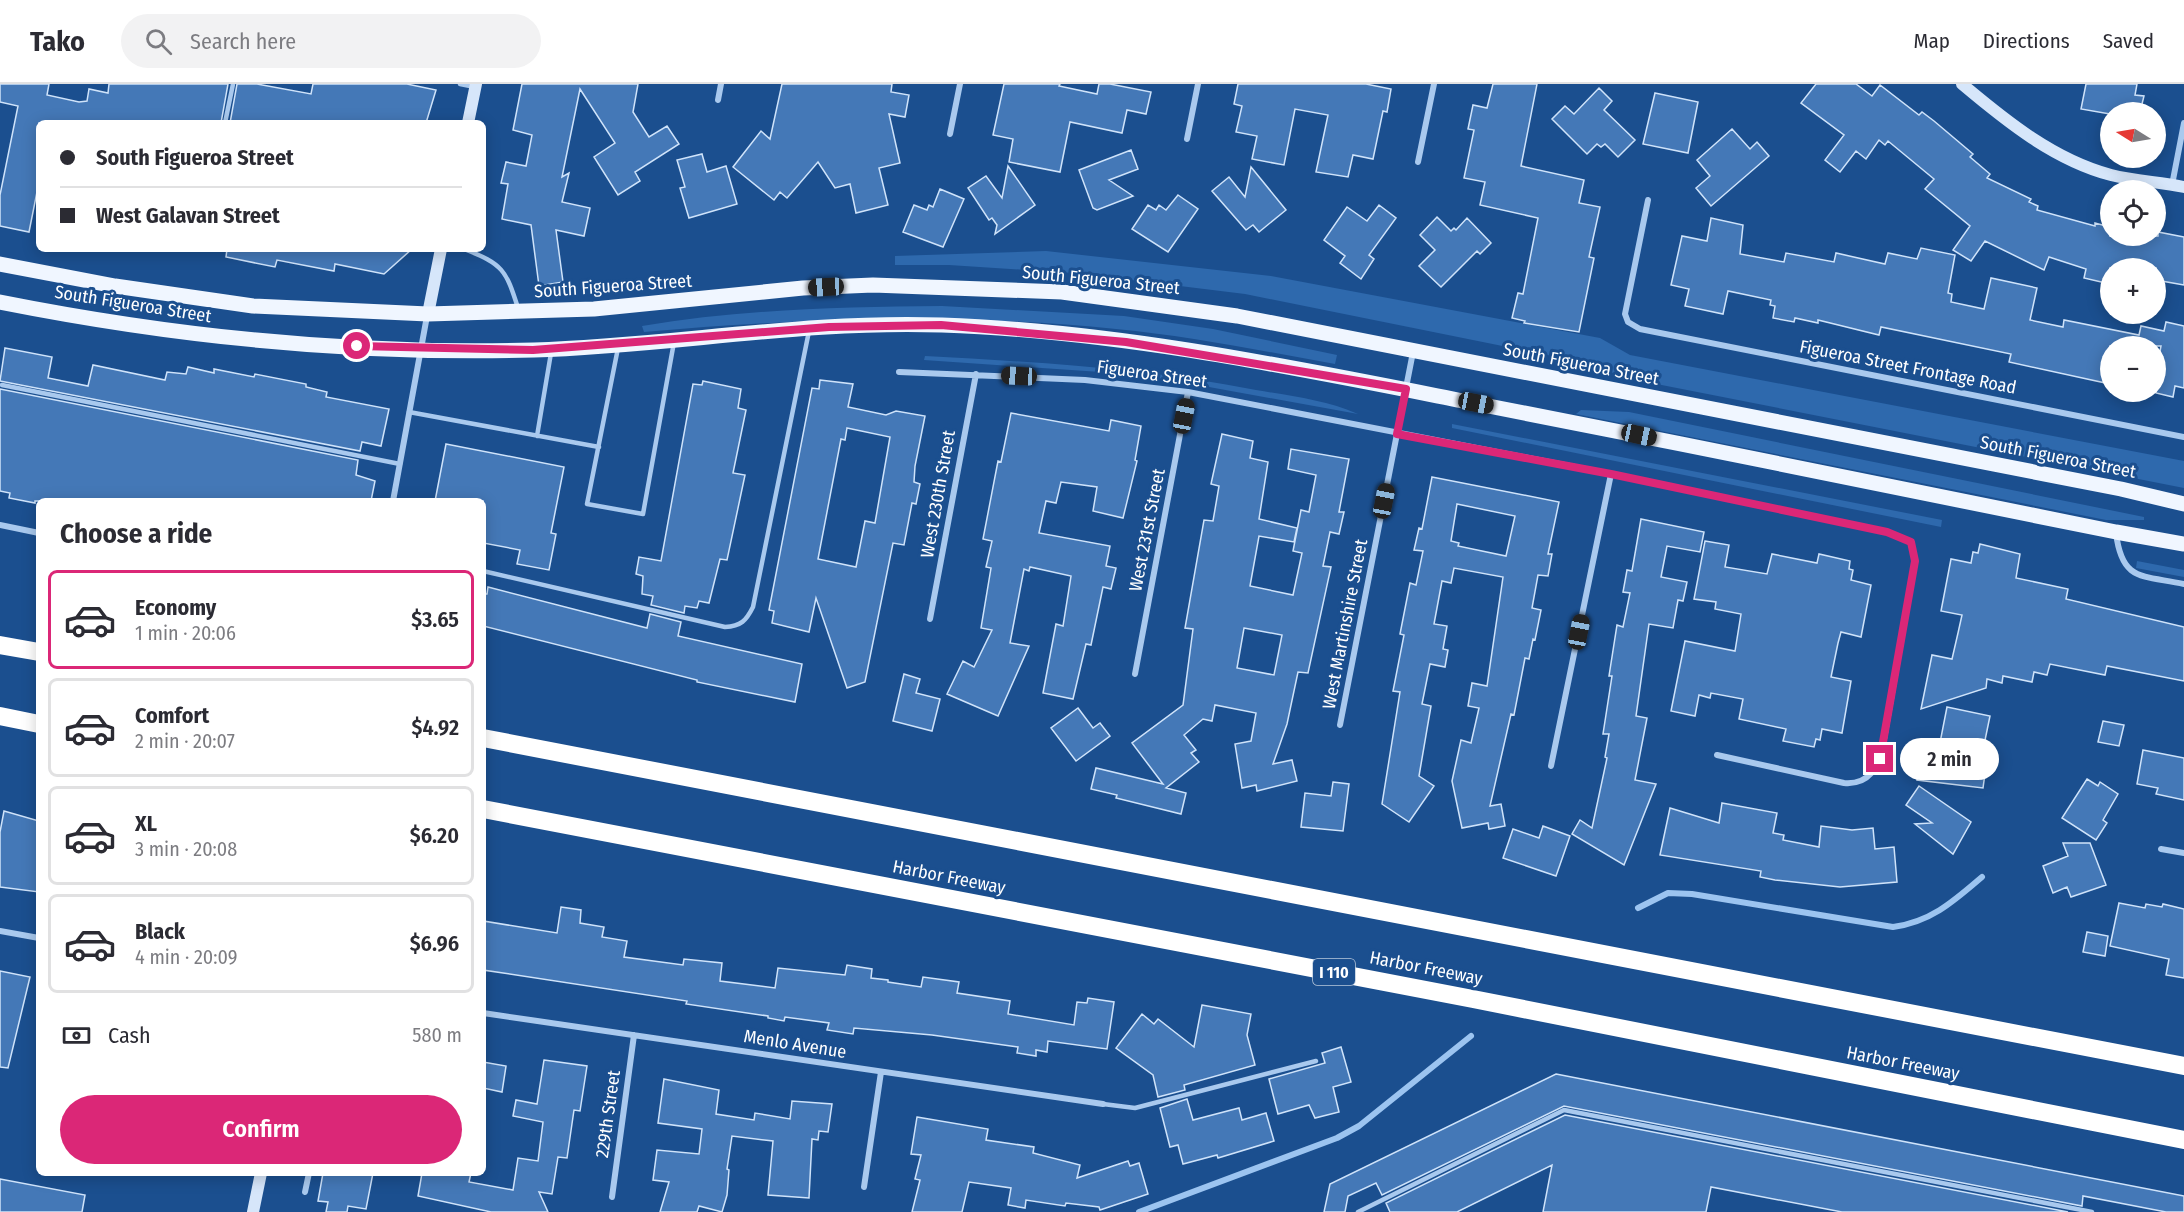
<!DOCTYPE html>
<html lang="en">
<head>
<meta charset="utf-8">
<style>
	body { margin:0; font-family:"Fira Sans Condensed",sans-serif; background:#f2f2f3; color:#2b2b33; height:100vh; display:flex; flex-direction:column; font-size:22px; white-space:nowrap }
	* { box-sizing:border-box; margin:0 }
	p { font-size:20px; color:#7c7c81 }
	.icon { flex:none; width:33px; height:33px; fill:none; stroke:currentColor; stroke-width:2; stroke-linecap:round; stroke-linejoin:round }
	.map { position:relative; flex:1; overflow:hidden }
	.sheet { position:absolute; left:36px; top:414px; width:450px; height:678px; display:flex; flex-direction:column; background:#fff; border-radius:9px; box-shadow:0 3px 15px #0003 }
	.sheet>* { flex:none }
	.top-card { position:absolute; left:36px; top:36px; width:450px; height:132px; border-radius:9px; box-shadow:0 3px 15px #0003; display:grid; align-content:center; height:132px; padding:0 24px; background:#fff }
	.needle { width:39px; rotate:281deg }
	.tools { position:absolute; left:2100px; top:18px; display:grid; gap:12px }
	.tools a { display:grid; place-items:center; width:66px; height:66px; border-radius:50%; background:#fff; box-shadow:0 3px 15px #0003; font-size:30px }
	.end { position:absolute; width:27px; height:27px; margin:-14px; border:8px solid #db2777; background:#fff; box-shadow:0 0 0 3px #fff }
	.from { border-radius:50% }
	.bubble { position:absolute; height:42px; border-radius:21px; background:#fff; box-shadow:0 3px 15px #0003; font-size:20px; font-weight:600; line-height:42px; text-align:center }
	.car { position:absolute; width:18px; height:36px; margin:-18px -9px; border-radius:8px; box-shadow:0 0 4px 2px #0007; background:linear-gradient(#222 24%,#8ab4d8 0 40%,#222 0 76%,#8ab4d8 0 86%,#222 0) }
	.top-card b { display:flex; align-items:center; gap:21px; height:57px; font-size:22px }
	.top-card b+b { border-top:2px solid #e1e1e2 }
	.top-card i { width:15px; height:15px; background:#2b2b33 }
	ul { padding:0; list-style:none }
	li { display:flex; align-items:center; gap:18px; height:99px; margin:0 12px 9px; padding:0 12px; border:3px solid #e1e1e2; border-radius:9px }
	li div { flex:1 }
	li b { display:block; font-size:22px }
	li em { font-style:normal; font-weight:600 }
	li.current { border-color:#db2777 }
	li>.icon { width:54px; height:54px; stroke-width:1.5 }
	h2 { padding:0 24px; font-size:27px; line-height:72px }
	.pay { display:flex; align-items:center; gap:15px; height:66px; padding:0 24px; font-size:22px }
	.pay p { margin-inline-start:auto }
	.cta { display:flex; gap:12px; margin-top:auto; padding:12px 24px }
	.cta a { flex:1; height:69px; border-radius:36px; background:#db2777; color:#fff; font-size:24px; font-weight:600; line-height:69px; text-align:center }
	header { display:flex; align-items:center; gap:36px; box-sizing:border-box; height:84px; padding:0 30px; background:#fff; border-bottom:2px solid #e1e1e2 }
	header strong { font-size:28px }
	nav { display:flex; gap:33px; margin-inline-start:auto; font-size:21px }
	.search { width:420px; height:54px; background:#f2f2f3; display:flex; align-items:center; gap:15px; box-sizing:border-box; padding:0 21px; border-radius:33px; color:#7c7c81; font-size:22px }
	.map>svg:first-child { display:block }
	.green { fill:#2e69ad }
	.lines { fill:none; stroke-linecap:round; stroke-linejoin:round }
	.stream { stroke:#9cc4f0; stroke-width:6 }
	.building { fill:#4478b7; stroke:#cfe3fa; stroke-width:1.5; fill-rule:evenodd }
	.lane { stroke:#a9c9ee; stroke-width:4.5 }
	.street { stroke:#a9c9ee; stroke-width:6 }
	.secondary { stroke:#d6e6fa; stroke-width:12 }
	.primary { stroke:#f0f6ff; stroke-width:15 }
	.highway { stroke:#fff; stroke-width:18 }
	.route { stroke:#db2777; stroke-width:8 }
	.labels { text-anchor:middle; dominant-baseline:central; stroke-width:6; stroke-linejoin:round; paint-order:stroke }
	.shield { fill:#1b4f8f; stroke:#bbcadd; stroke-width:1.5 }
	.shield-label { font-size:16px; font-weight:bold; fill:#fff }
	.street-label { font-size:18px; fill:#fff; stroke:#1b4f8f }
</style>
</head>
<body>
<header>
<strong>Tako</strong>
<div class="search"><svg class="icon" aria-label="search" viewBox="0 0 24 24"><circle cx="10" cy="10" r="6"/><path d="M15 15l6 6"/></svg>Search here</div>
<nav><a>Map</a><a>Directions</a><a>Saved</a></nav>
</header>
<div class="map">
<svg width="2184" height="1128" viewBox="0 0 2184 1128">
	<rect width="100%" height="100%" fill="#1b4f8f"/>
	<path class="green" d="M1046 167 1271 192 1600 254 1630 271 2184 377V404L1626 294 1587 279 1245 210 1074 189 949 181H895V172Z
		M942 222 1124 232 1213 245 1337 271 1335 280C1263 267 1189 252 1116 245 958 229 802 234 644 248L642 242C742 225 841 223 942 222Z
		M925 272C1036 278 1146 284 1256 306 1291 312 1326 316 1358 330L1198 301 1115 289 924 276Z
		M1581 326 1629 328 2144 433V436H2106L1576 330Z
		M1452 340 1942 436 1941 443 1452 344Z
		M2137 477 2184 486V493L2136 484Z"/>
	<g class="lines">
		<path class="stream" d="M1638 824 1668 809 1692 810 1893 843C1931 838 1954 817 1982 793
			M1139 1128 1337 1054 1359 1042 1471 952"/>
	</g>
	<path class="building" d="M0 0H49L47 11 79 18 87 17 89 5 108 9 109 0H228L221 39H39V98L29 148 0 142V111L18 22 0 18Z
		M237 0H257L311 10 313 0H407L436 6 426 39H230Z
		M522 0H638L633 28 649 53 667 42 679 60 635 88 640 97 618 111 594 73 615 59 580 5 562 93 569 89 562 118 590 124 584 152 556 146 563 198 539 202 531 141 502 135 508 100 501 99 506 78 526 82 532 51 513 46Z
		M782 0H892L891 8 909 11 905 33 889 30 900 79 879 84 888 121 856 129 850 100 835 104 818 78 787 114 780 108 774 116 733 83 761 47 770 55Z
		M1004 0H1060L1059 2 1097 10 1099 0H1110L1151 8 1146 30 1127 26 1122 49 1070 38 1060 88 1009 78 1013 55 993 51Z
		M1238 0H1366L1391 5 1387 28 1383 27 1373 75 1353 71 1348 93 1316 88 1328 31 1295 25 1284 81 1252 75 1257 52 1236 48 1242 22 1234 20Z
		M1493 0H1537L1521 82 1584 96 1579 119 1600 123 1589 173 1594 174 1579 248 1524 239 1525 237 1512 234 1518 209 1523 210 1538 134 1480 121 1485 98 1464 94 1474 46 1468 45 1473 21 1487 24Z
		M1816 0H1856L1872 12 1880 1 1919 31 1922 28 1934 37 1973 70 1970 73 1990 90 1987 94 2031 115 2029 118 2038 122 2037 126 2095 142V139L2110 143V152H2158V148L2184 153V201L2156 196V184H2110V200L2084 194 2086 185 2049 173 2044 186 1985 157 1971 177 1953 166 1970 142 1925 105 1934 95 1888 57 1885 61 1879 56 1866 75 1856 67 1840 88 1825 76 1844 51 1801 19Z
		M2086 0H2137L2135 11 2144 12 2140 28 2110 30 2081 25Z
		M1599 4 1612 17 1604 26 1635 56 1618 73 1605 60 1601 63 1597 60 1587 70 1552 35 1565 22 1574 30Z
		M1655 9 1698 18 1688 69 1643 60Z
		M1732 45 1750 65 1757 58 1769 72 1711 122 1696 104 1710 92 1697 76Z
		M1131 66 1138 85 1109 96 1133 112 1097 126 1093 124 1079 86Z
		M702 70 707 88 726 82 737 120 689 134 680 104 685 103 677 76Z
		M1008 82 1035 121 995 150 997 141 992 134 989 136 968 104 986 92 1002 114Z
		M1251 83 1286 126 1259 148 1253 141 1246 146 1212 107 1229 93 1245 113Z
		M940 105 964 115 943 163 903 148 914 121 927 126 929 121 933 123Z
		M1178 111 1198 125 1168 168 1132 145 1148 121 1156 126 1159 121 1166 126Z
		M1379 121 1396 134 1369 171 1374 175 1361 195 1340 179 1345 172 1324 156 1347 123 1367 137Z
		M1437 133 1451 147 1454 144 1456 146 1467 134 1491 159 1480 170 1477 167 1441 203 1419 182 1435 166 1420 151Z
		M1711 134 1743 141 1740 170 1784 178 1786 169 1834 178 1836 169 1885 180 1888 169 1917 175 1921 164 1955 171 1948 209 1952 210 1951 218 1984 225 1991 194 2037 204 2030 236 2063 243 2064 236 2139 251 2141 242 2164 247 2166 238 2184 242V304L2175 302 2173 313 2156 309V289L2161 262H2110V300L2009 278 2011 270 1881 243 1879 251 1818 236V239L1795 234 1794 238 1773 234 1775 222 1770 221 1771 216 1728 207 1723 230 1685 222 1689 205 1671 201 1682 152 1707 157Z
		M227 165H412L384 190 335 180 334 187 277 176 275 183 226 173Z
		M5 264 52 273 48 294 88 302 93 281 165 296 167 288 186 290 188 283 214 289V285L254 293 255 290 306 300V303L327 308 326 313 389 325 381 362 362 358 360 367 0 297Z
		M820 296 853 300 848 323 886 331 896 327 925 332 915 382 914 398 920 400 916 420 912 419 904 461 893 459 865 598 847 604 816 514 809 548 772 539 774 527 769 526 812 304 819 305ZM847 344 890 353 875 439 865 437 856 483 818 475 841 355 845 356Z
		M703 297 741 305 738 324 746 326 733 389 745 391 727 476 720 475 709 519 699 517 697 524 685 522 684 529 651 521 653 512 642 510 643 492 636 490 639 473 661 477 693 300 702 301Z
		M0 305 358 376 356 391 375 397 371 417H35V419L9 414 10 409 0 407Z
		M1011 329 1109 347 1111 336 1141 342 1135 376 1137 377 1123 434 1093 427 1097 403 1061 398 1056 419 1046 417 1039 449 1110 462 1106 482 1116 484 1111 505 1103 503 1091 561 1086 560 1073 615 1043 609 1056 540 1063 542 1071 492 1030 483 1029 487 1024 485 1010 559 1029 562 998 632 947 610 963 577 974 583 992 546 981 544 991 484 986 483 992 457 983 455 998 377 1001 378Z
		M1222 350 1253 357 1250 374 1268 378 1259 435 1297 444 1294 458 1259 452 1250 502 1293 511 1302 469 1293 467 1301 426 1309 428 1316 391 1288 385 1291 365 1349 375 1339 428H1344L1339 450 1330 448 1323 482 1331 483 1308 589 1298 588 1287 640 1273 680 1292 676 1297 697 1257 707 1256 701 1242 704 1235 660 1251 657 1256 629 1215 621 1212 637 1203 635 1184 651 1196 666 1191 669 1199 678 1166 704 1186 709 1181 730 1116 714 1117 711 1091 705 1096 684 1163 700 1132 659 1183 621 1193 545 1185 544 1204 436 1213 437 1219 402 1211 400ZM1244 544 1282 551 1274 591 1237 584Z
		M446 360 564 383 551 449 556 450 549 486 517 480 520 466 483 459V417H435Z
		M1432 393 1559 418 1548 470H1552L1548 492 1538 491 1532 524 1541 526 1535 556 1533 555 1529 575 1525 574 1514 631 1511 630 1490 722 1501 720 1505 742 1489 745 1488 739 1462 744 1452 697 1461 656 1471 659 1479 624 1468 622 1472 599 1487 602 1503 493 1454 484 1451 499 1442 497 1434 540 1447 542 1443 565 1448 566 1445 583 1430 580 1422 620 1431 622 1419 692 1434 702 1409 738 1382 720 1400 608 1393 607 1404 551 1400 550 1410 499 1416 501 1423 467 1414 466 1419 444 1422 445ZM1457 420 1515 432 1506 472 1458 462 1459 459 1451 457Z
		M1641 435 1704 448 1700 468 1667 462 1661 493 1687 498 1683 517 1678 516 1673 544 1649 540 1636 632 1647 634 1635 696 1656 700 1624 781 1572 750 1580 736 1592 744 1607 674 1605 673 1609 650H1603L1612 592H1609L1617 541 1623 543 1630 509 1623 508 1627 486 1632 487Z
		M1705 457 1729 461 1725 483 1767 490 1772 470 1817 479 1819 470 1850 477 1849 485 1853 486 1851 496 1871 501 1861 553 1841 548 1838 559 1831 593 1851 597 1842 649 1822 645 1820 656 1816 655 1814 663 1783 657 1786 645 1739 635 1743 615 1711 609 1710 614 1699 611 1695 632 1671 627 1685 557 1735 567 1741 530 1715 525 1716 518 1694 515Z
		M1980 460 2020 470 2016 494 2068 505 2066 515 2184 543V597L2107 582 2105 591 2050 580 2047 591 2034 588 2032 598 2003 592 2002 599 1987 595 1986 604 1921 625 1932 571 1952 575 1958 549 1962 531 1941 527 1951 475 1971 479 1973 468 1978 469Z
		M488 503 647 544 650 530 681 538 678 552 802 580 795 618 697 598V596L483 542V510H487Z
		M904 590 920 595 916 609 940 615 932 647 893 637Z
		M1947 623 1990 632 1984 661H1989L1983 704 1917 696 1920 672 1937 674Z
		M1078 624 1093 644 1100 639 1110 652 1076 677 1051 644Z
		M2103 637 2124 641 2119 662 2098 658Z
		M2143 666 2184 674V716L2156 710 2158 704 2137 700Z
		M2087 695 2098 702 2100 698 2118 710 2103 736 2107 739 2096 756 2062 734Z
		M1333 698 1349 700 1343 747 1301 743 1305 709 1331 712Z
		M1919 702 1971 738 1953 770 1915 740 1932 739 1906 721Z
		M1722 719 1777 729 1773 749 1784 751 1783 756 1819 763 1821 742 1852 746 1873 744 1875 765 1894 763 1897 798 1840 803 1775 796 1760 793 1761 787 1660 771 1670 724 1719 739Z
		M4 727 39 737V808L0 803V748Z
		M1543 742 1570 752 1556 792 1503 774 1513 745 1539 754Z
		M2063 759H2090L2106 801 2071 813 2067 803 2053 809 2043 782 2068 772Z
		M2119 819 2145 824 2146 820 2162 823 2163 820 2184 825V894L2166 891 2169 875 2110 862Z
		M561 823 581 826 580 839 604 843 602 853 627 857 624 873 683 881 684 875 722 879 720 897 775 904 778 884 845 891 847 881 872 885 871 894 888 896V898L921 903 923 893 959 898 957 909 1010 917 1008 930 1074 941 1077 918 1087 919 1088 914 1114 918 1107 965 1048 957 1047 968 1036 966V972L1017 969 1018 963 932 951 854 944 853 950 827 946 829 939 785 933 784 937 768 934V932L686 920 687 917 483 886V837L557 849Z
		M2087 848 2108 852 2105 872 2083 868Z
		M0 887 30 893 8 984 0 983Z
		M1202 921 1251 930 1247 951 1255 981 1184 1001 1185 1006 1158 1013 1153 991 1116 964 1142 930 1154 940 1158 935 1194 963Z
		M1341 963 1351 998 1333 1003 1339 1028 1315 1034 1309 1021 1278 1030 1269 995 1325 979 1322 969Z
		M544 976 587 982 580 1027 574 1026 567 1074 558 1073 552 1110 539 1108 548 1128H491L418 1112 422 1089H471L469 1098 513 1106 518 1074 538 1077 543 1038 513 1032 516 1016 537 1020Z
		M483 978 506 982 502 1008 483 1004Z
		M1556 990 2184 1112V1128H2166L2083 1112 2082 1122 1564 1022 1382 1111 1376 1099 1348 1112 1345 1128H1324L1330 1100Z
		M664 995 719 1006 716 1030 754 1036 755 1029 790 1035 792 1017 832 1020 828 1048 819 1047 818 1056 812 1055 809 1114 768 1111 773 1057 732 1052 727 1085 729 1086 727 1111 722 1128 699 1122 697 1128H660L669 1098 653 1096 657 1066 699 1070 702 1045 658 1039Z
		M1187 1015 1193 1036 1239 1024 1242 1036 1266 1029 1274 1057 1218 1074 1217 1071 1183 1080 1178 1061 1170 1063 1160 1024Z
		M1565 1031 2068 1128H1842L1711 1103 1706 1128H1543L1552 1081 1457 1128H1390L1386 1119Z
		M917 1033 988 1045 986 1056 1034 1063 1033 1069 1080 1081 1077 1094 1128 1077 1130 1082 1139 1079 1148 1110 1100 1126 1099 1123 1066 1119 1065 1122 1026 1116 1025 1124 1008 1121 1011 1104 969 1098 962 1128H912L920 1096 915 1095 921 1071 911 1070Z
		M323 1089H373L366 1125 348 1122 347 1128H326L328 1118 318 1117Z
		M0 1095 85 1111 82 1128H0Z"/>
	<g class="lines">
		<path class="lane" d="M460 0 475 3
			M225 39 233 0
			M464 165C503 180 506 186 518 224
			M618 264 587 420 643 430 674 258
			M2 301 400 380
			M409 328 599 363
			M537 352 551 269
			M483 487 725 543C741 542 746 537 753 523L809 247
			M1103 1020 1135 1024 1316 977
			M1358 1128 1564 1026 2092 1128"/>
		<path class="street" d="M718 16 721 0
			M950 50 960 0
			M1187 55 1198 0
			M1418 78 1434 0
			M2172 101 2184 39
			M1648 116 1625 230 1628 238 1640 245 2184 353
			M899 288 1085 296 1188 308 1611 390 1887 448 1911 458 1915 477 1883 661C1878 684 1869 701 1844 699L1717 671
			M393 417 427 232
			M0 441 39 449
			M2116 449C2122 498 2142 491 2184 500
			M930 535 976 290
			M1135 590 1188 308
			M1340 641 1413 268
			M1551 682 1611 390
			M2161 765 2184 769
			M0 847 39 854
			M483 929 1103 1020
			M864 1103 881 988
			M305 1108 309 1089
			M612 1113 634 951"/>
		<path class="secondary" d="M1962 0C2006 37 2054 76 2111 91 2135 97 2160 98 2184 103
			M468 39 476 0
			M428 230 441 165
			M253 1128 261 1089"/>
		<path class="primary" d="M0 180 115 202 253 222 428 230 594 225 803 204 873 201 1062 208 1237 232 2121 405 2184 420
			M0 218C176 253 355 271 534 266 670 262 805 236 942 241 1117 247 1291 283 1463 317 1681 359 1898 404 2116 448L2184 460"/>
		<path class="highway" d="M0 561 39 568
			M0 632 39 640
			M483 654 2184 982
			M483 725 1473 915 2184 1056"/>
	</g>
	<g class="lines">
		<path class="route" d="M357 262 533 266 829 243 941 241 1126 258 1406 305 1397 350 1611 390 1887 448 1911 458 1915 477 1880 675"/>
	</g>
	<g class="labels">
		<rect class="shield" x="1313" y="875" width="42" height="26" rx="4.5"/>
		<g class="shield-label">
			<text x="1334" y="888">I 110</text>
		</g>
		<g class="street-label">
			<text transform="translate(1101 196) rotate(6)">South Figueroa Street</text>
			<text transform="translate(613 202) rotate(-4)">South Figueroa Street</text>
			<text transform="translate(133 220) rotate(9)">South Figueroa Street</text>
			<text transform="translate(1581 280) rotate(11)">South Figueroa Street</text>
			<text transform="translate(1908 283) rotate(11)">Figueroa Street Frontage Road</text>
			<text transform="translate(1152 290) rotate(8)">Figueroa Street</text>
			<text transform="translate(2058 373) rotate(11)">South Figueroa Street</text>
			<text transform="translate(938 410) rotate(-80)">West 230th Street</text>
			<text transform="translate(1147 446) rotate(-79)">West 231st Street</text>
			<text transform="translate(1345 540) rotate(-79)">West Martinshire Street</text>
			<text transform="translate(949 793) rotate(11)">Harbor Freeway</text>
			<text transform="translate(1426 884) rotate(11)">Harbor Freeway</text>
			<text transform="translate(795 960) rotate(9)">Menlo Avenue</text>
			<text transform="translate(1903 979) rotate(11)">Harbor Freeway</text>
			<text transform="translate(608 1030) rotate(-82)">229th Street</text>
		</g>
	</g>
</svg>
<div class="tools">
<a><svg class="needle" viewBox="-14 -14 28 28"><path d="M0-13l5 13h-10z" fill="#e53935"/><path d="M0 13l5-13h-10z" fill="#7c7c81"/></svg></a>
<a><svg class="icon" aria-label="locate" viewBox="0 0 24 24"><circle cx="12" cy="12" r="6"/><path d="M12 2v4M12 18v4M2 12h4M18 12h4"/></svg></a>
<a>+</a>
<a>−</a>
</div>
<i class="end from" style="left:357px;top:262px"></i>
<i class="end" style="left:1880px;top:675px"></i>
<div class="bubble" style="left:1900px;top:654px;width:99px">2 min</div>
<i class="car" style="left:826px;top:203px;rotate:267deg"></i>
<i class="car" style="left:1019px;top:292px;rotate:273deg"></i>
<i class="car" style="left:1476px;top:319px;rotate:101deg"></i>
<i class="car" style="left:1184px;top:332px;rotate:11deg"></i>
<i class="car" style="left:1639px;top:351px;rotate:102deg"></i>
<i class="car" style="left:1384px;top:417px;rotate:11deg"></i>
<i class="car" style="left:1579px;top:548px;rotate:11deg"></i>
<div class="top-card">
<b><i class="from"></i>South Figueroa Street</b>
<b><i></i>West Galavan Street</b>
</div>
<section class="sheet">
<h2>Choose a ride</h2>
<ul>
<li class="current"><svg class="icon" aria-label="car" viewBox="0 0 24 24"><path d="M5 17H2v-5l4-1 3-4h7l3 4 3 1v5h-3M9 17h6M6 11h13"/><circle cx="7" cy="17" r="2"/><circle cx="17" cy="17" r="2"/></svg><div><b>Economy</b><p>1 min · 20:06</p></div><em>$3.65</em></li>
<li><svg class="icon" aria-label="car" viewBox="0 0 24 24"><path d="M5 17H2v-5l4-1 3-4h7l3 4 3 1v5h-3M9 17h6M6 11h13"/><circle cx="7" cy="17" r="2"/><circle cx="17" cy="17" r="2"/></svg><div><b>Comfort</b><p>2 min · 20:07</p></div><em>$4.92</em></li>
<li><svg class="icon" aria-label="car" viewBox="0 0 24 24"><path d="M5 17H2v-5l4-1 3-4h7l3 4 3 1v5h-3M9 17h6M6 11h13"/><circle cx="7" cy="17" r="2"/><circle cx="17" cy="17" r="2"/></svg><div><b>XL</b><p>3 min · 20:08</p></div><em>$6.20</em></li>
<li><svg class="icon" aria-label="car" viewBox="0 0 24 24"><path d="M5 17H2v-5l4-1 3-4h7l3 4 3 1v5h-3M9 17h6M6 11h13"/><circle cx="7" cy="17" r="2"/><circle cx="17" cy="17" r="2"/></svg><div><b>Black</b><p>4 min · 20:09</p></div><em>$6.96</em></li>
</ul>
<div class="pay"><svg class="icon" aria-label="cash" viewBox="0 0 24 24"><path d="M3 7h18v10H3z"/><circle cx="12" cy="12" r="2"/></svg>Cash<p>580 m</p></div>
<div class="cta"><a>Confirm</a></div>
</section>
</div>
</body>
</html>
